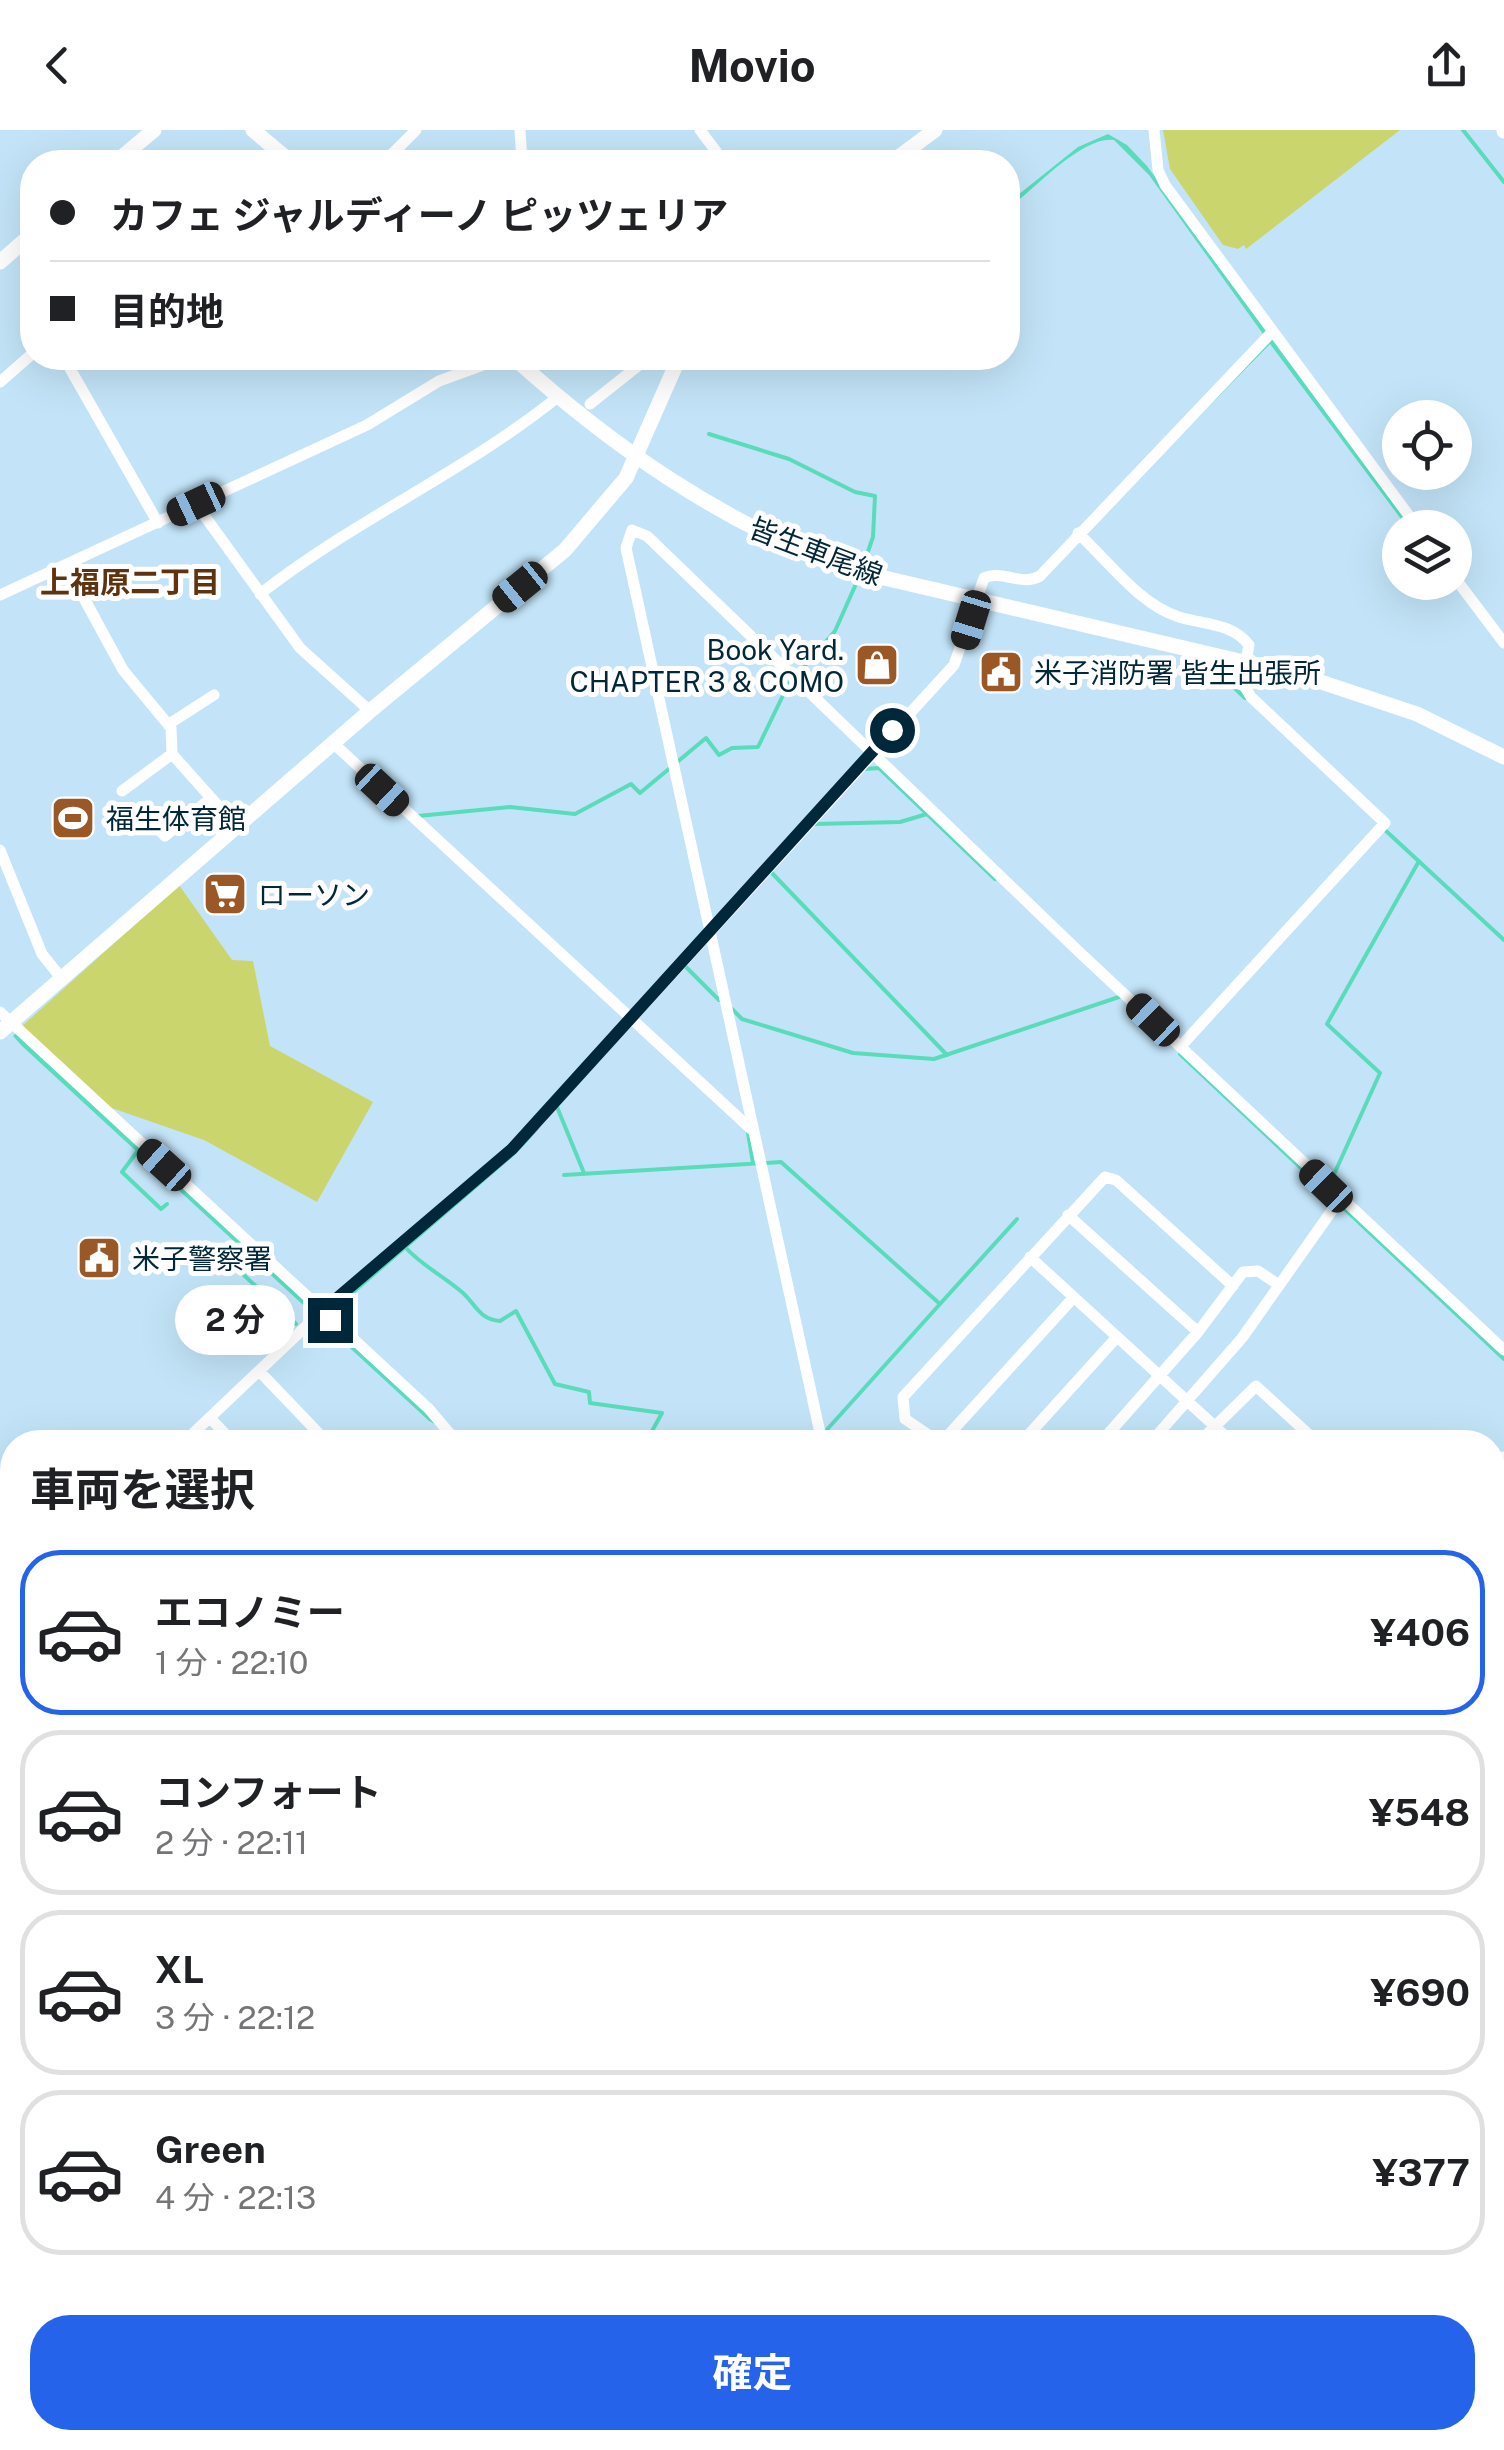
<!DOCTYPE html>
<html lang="ja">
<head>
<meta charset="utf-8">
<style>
	body { margin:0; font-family:"Public Sans","Noto Sans JP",sans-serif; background:#f6f6f6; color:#202124; height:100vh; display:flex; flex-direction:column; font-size:38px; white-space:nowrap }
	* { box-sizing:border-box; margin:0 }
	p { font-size:32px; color:#757577 }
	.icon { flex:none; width:55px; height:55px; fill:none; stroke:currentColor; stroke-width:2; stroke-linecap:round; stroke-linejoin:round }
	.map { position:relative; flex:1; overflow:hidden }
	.drawer { position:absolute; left:0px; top:1300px; width:1505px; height:1020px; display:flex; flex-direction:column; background:#fff; border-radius:40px 40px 0 0; box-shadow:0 10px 40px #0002 }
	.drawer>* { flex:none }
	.banner { position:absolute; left:20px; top:20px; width:1000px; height:220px; border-radius:40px; box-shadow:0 10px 40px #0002; display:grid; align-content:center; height:220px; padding:0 30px; background:#fff }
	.controls { position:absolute; left:1382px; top:270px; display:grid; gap:20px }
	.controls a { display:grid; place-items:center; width:90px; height:90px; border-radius:50%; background:#fff; box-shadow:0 10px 40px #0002; font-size:50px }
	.end { position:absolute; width:45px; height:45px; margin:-22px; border:12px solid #00273a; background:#fff; box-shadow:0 0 0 5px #fff }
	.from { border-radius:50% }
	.bubble { position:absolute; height:70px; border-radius:35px; background:#fff; box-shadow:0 10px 40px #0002; font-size:32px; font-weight:700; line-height:70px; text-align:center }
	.car { position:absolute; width:30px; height:60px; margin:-30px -15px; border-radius:12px; box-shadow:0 0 8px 2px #0007; background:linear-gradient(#222 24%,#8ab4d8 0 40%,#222 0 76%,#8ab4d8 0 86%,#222 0) }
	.banner b { display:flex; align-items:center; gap:35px; height:95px; font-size:38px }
	.banner b+b { border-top:2px solid #e0e0e0 }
	.banner i { width:25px; height:25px; background:#202124 }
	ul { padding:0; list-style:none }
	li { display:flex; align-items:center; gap:30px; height:165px; margin:0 20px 15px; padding:0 10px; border:5px solid #e0e0e0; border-radius:40px }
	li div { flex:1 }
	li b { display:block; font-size:38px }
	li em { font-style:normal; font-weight:700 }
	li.on { border-color:#2563eb }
	li>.icon { width:90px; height:90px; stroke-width:1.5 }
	h2 { padding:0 30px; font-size:45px; line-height:120px }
	.primary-button { display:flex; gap:20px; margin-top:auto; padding:20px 30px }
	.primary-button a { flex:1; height:115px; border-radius:40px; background:#2563eb; color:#fff; font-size:40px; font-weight:700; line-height:115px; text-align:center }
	header { display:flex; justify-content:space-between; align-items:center; height:130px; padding:0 30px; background:#fff; font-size:45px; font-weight:700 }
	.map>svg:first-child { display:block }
	.green { fill:#cbd56d }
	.water { fill:#58dcbb }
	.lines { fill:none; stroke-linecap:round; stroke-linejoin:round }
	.stream { stroke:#58dcbb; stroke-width:4 }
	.street { stroke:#fff; stroke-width:11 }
	.secondary { stroke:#fff; stroke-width:15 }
	.highway { stroke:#fff; stroke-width:20 }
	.route { stroke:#00273a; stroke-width:12 }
	.labels { text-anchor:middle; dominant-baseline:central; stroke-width:10; stroke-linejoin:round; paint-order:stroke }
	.street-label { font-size:28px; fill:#00273a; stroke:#fff }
	.poi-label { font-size:28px; fill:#00273a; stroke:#fff; text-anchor:start }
	.neighbourhood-label { font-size:30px; font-weight:bold; fill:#603310; stroke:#fff }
</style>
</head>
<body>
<header><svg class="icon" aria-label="back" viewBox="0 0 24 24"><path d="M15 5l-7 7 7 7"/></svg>Movio<svg class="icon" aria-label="share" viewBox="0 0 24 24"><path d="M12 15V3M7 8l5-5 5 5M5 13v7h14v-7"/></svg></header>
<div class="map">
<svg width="1504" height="2320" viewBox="0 0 1504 2320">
	<rect width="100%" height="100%" fill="#c3e4f8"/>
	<path class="green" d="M1163 0H1400L1246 119 1244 115 1238 119 1223 115 1170 39Z
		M179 755 232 830 253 831 270 916 373 972 317 1072 204 1010 103 975 21 897Z"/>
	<path class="water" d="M1108 4 1127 15 1147 36 1413 397H1407L1270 214 1086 402 1268 211 1149 45 1114 10C1083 5 1033 60 1008 79V73L1078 17Z
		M16 903 318 1180 540 998 516 1024 325 1189 432 1287 469 1312 429 1291 22 916 13 906Z"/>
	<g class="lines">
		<path class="stream" d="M1463 0 1504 52
			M709 304 789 329 855 362 875 366 873 407 863 436
			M797 545 835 501 860 445
			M1223 547 1245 568
			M865 639 879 638 995 749
			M418 686 510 677 575 684 631 654 640 663 706 608 719 625 732 618 758 617 789 553
			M814 694 900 692 927 684
			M1385 700 1504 810
			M771 742 947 925
			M685 836 719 870
			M1142 873 1156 887
			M732 879 742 889 853 923 934 929 1122 866
			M1180 924 1504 1229
			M557 977 584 1043
			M748 1003 753 1033
			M139 1019 122 1042 161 1079 167 1074
			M564 1045 781 1032 940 1174 1017 1089
			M1331 1051 1380 943 1327 894 1419 731
			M405 1117C422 1136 444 1146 463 1163 476 1175 479 1189 500 1191L516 1181 555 1254 589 1262 590 1273 662 1283 646 1312
			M215 1118 296 1194
			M308 1206 324 1190
			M823 1304 940 1174
			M1501 1512 1504 1513
			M1496 1862 1504 1861
			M0 1950 12 1962
			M213 2308 216 2311 224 2308
			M227 2308 235 2320"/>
		<path class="street" d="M520 0 522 32
			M700 0 724 32
			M1154 0 1158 40 1165 55 1418 398
			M384 32 416 0
			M64 228 158 393
			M0 252 32 224
			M590 274 648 228
			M196 374 300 518 370 581
			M1078 403C1108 431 1140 475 1179 487 1205 495 1233 493 1249 515L1242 552 1251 567 1385 693 1181 916
			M67 437 123 540 171 598 172 624 237 697
			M1455 448 1504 513
			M260 464C354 390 465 342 559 266
			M0 465 367 295 439 251 502 228
			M169 594 214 565
			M333 613 752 1000
			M122 661 172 624
			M159 700 165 706 211 668
			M0 720 42 824 62 849
			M0 882 429 1279 457 1312
			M1068 1085 1198 1202
			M1030 1127 1232 1312
			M261 1243 327 1312
			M211 1289 233 1312
			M184 1312 321 1182 512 1019 954 535 984 448C1002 439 1022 457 1040 446L1272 202
			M822 1312 626 418 632 400 647 406 1075 818 1504 1220
			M939 1312 905 1289 903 1267 1105 1047 1116 1050 1233 1156
			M942 1312 1074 1167
			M1022 1312 1117 1207
			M1101 1312 1198 1202 1243 1142 1258 1141 1279 1155
			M1151 1312 1242 1208 1340 1069
			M1199 1312 1256 1256 1317 1312
			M1492 1328 1504 1327
			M0 1393 12 1405
			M1492 1699 1504 1697
			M0 1911 12 1923
			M1492 1917 1504 1921
			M0 1936 12 1949
			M1492 1955 1504 1944
			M0 2036 12 2028
			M1492 2239 1504 2245
			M0 2289 12 2281
			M361 2308 373 2320
			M386 2308 398 2320
			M1035 2308 1038 2320
			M1394 2308 1419 2320
			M586 2320 592 2308
			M701 2320 706 2308
			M794 2320 799 2308
			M933 2320 941 2308"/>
		<path class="secondary" d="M253 0 291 32
			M1504 0V1
			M116 32 154 0
			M892 32 935 0
			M0 132 32 104
			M514 228C614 318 720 391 846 439L1303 546 1417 584 1504 627
			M0 902 370 581 565 420 626 348 679 228
			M1492 1507 1504 1481
			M1492 1610 1504 1607"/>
		<path class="highway" d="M1492 2120 1504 2102
			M1345 2320 1360 2308"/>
	</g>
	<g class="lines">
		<path class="route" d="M330 1190 322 1181 512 1019 892 600"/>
	</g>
	<defs>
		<symbol id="shop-square" viewBox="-11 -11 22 22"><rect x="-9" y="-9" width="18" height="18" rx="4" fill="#9b5827" stroke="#fff"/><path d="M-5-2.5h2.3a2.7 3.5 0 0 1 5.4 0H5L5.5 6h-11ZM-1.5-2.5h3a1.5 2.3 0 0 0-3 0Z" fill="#fff"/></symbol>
		<symbol id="civic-square" viewBox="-11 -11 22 22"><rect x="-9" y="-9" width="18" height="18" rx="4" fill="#9b5827" stroke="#fff"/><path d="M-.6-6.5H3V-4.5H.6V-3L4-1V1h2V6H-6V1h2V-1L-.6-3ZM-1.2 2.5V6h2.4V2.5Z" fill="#fff"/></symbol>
		<symbol id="stadium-square" viewBox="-11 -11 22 22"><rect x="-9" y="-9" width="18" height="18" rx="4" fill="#9b5827" stroke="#fff"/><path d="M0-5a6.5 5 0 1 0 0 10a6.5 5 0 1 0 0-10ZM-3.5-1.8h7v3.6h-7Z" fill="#fff"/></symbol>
		<symbol id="supermarket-square" viewBox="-11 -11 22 22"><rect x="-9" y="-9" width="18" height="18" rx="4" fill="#9b5827" stroke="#fff"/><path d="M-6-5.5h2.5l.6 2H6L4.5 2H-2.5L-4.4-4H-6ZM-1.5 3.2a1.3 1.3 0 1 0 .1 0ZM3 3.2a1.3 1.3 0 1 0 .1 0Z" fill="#fff"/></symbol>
	</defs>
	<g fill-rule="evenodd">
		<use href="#shop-square" x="852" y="510" width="50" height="50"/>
		<use href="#civic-square" x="976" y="517" width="50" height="50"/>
		<use href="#stadium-square" x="48" y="663" width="50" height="50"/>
		<use href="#supermarket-square" x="200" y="739" width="50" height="50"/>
		<use href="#civic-square" x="74" y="1103" width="50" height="50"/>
	</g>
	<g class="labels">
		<g class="street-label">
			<text transform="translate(816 421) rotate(21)">皆生車尾線</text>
		</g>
		<g class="poi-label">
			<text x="844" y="519" text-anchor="end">Book Yard.<tspan x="844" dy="32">CHAPTER 3 &amp; COMO</tspan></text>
			<text x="1034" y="542">米子消防署 皆生出張所</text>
			<text x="106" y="688">福生体育館</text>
			<text x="258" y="764">ローソン</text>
			<text x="132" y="1128">米子警察署</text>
		</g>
		<g class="neighbourhood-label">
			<text x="130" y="452">上福原二丁目</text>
		</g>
	</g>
</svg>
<div class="controls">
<a><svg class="icon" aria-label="locate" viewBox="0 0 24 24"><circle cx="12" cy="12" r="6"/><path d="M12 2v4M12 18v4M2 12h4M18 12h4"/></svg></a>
<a><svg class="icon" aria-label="layers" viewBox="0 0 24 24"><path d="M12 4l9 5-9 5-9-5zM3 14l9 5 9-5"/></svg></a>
</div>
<i class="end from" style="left:892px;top:600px"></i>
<i class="end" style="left:330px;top:1190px"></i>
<div class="bubble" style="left:175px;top:1155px;width:120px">2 分</div>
<i class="car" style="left:196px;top:374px;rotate:245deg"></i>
<i class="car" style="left:520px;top:457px;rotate:231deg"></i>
<i class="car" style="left:971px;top:490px;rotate:197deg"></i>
<i class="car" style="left:382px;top:660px;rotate:133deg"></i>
<i class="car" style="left:1153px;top:890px;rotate:314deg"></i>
<i class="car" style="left:164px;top:1035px;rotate:312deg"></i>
<i class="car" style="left:1326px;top:1056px;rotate:314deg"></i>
<div class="banner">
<b><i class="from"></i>カフェ ジャルディーノ ピッツェリア</b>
<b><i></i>目的地</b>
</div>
<section class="drawer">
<h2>車両を選択</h2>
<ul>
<li class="on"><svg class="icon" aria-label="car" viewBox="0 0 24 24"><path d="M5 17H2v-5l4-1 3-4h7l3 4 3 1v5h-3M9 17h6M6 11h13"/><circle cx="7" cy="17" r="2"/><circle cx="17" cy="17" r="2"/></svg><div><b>エコノミー</b><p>1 分 · 22:10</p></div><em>¥406</em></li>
<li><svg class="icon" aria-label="car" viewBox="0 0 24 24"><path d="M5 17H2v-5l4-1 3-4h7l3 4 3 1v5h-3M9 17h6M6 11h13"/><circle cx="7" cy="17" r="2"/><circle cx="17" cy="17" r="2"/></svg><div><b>コンフォート</b><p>2 分 · 22:11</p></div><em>¥548</em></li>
<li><svg class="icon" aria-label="car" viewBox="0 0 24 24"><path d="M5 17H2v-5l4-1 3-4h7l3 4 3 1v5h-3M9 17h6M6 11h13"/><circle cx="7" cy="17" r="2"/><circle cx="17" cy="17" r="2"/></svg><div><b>XL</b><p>3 分 · 22:12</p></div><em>¥690</em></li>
<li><svg class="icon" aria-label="car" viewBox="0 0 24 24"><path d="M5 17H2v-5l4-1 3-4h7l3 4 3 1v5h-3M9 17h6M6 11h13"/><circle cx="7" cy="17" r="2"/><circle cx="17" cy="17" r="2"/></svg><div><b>Green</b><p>4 分 · 22:13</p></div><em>¥377</em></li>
</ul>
<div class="primary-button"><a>確定</a></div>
</section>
</div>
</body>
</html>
